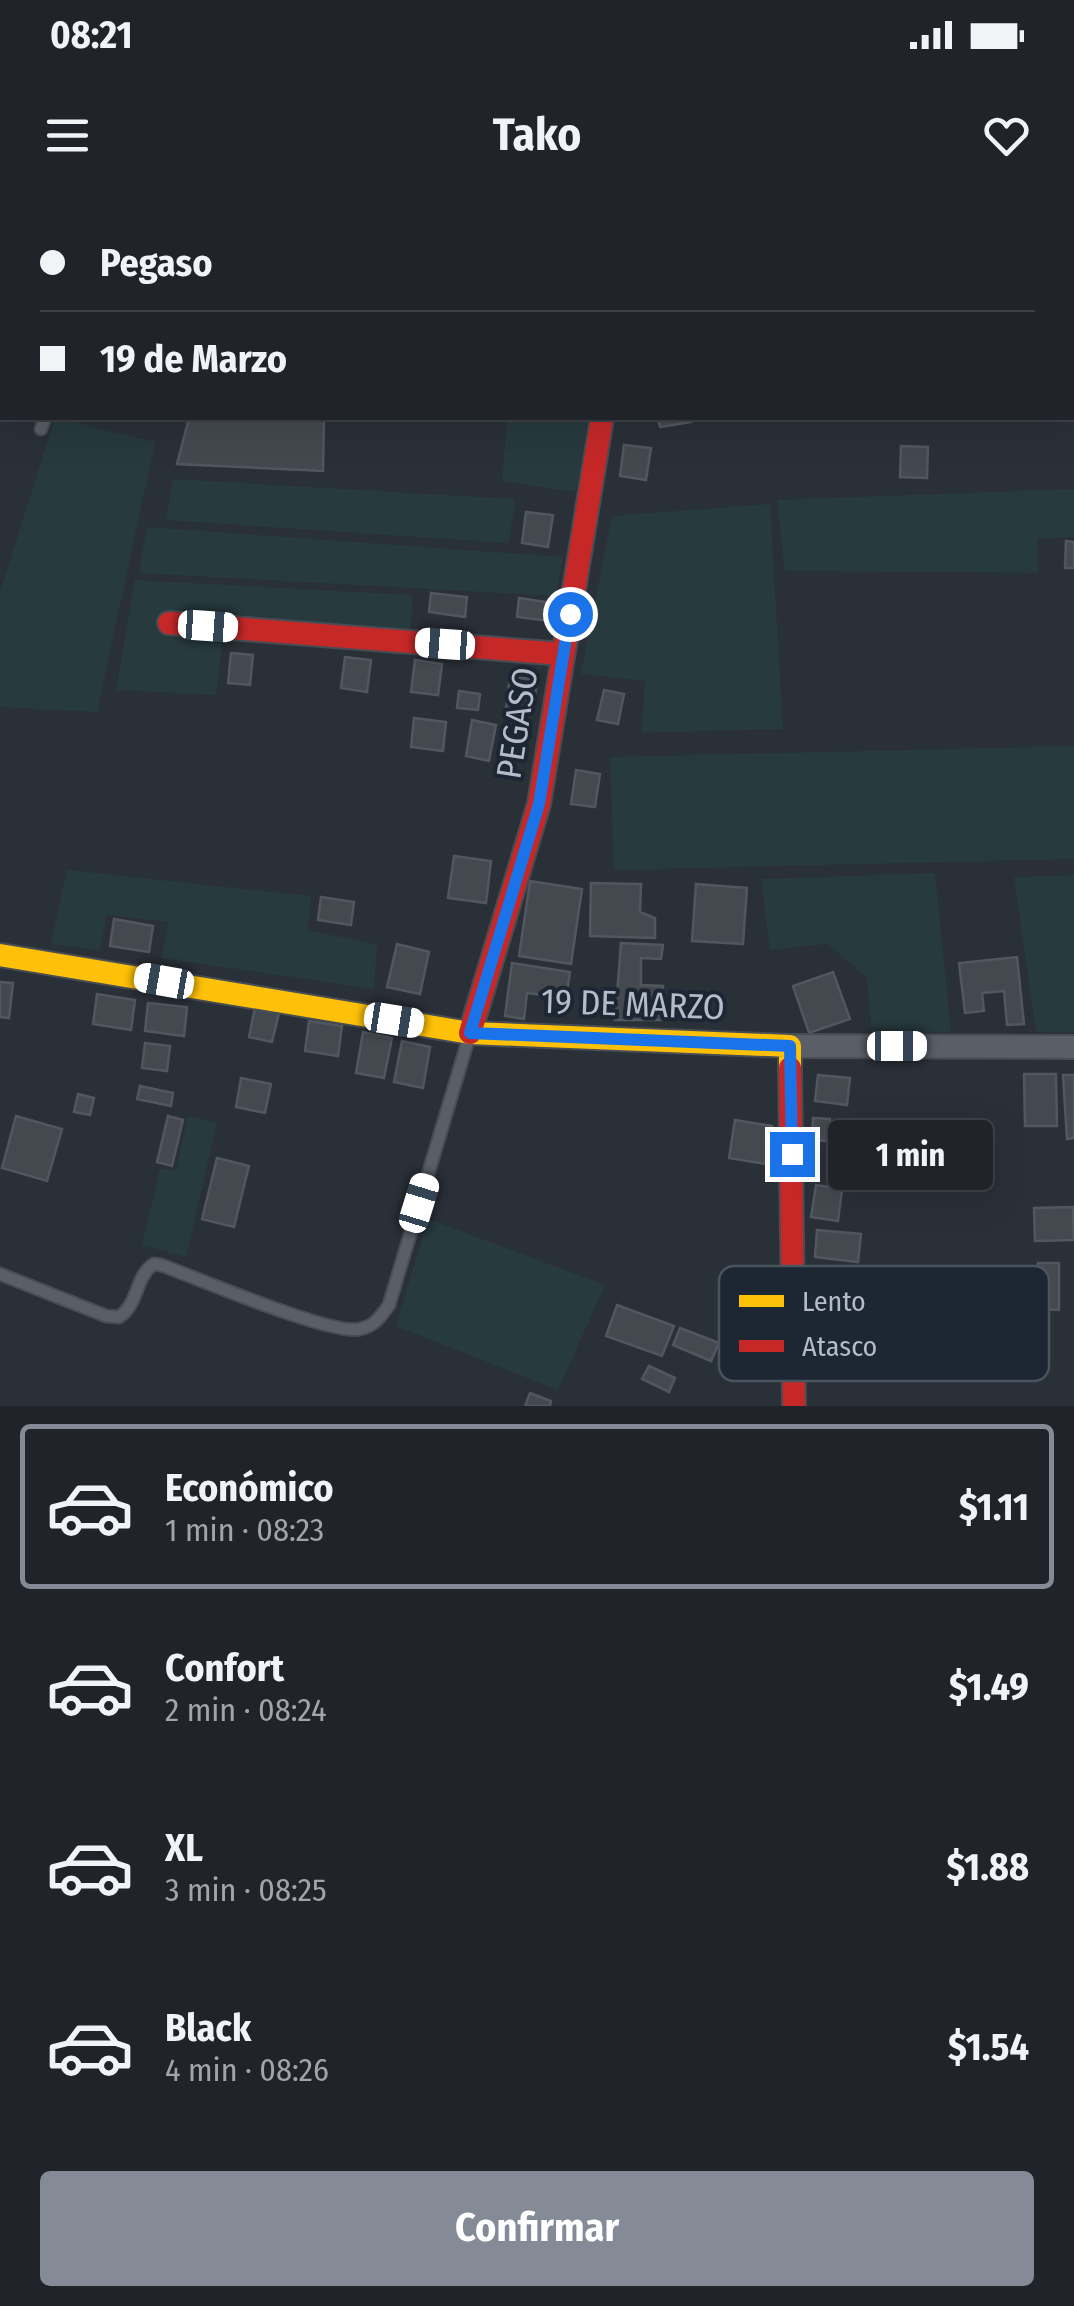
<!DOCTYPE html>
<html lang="es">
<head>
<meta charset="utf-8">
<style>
	body { margin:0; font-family:"Fira Sans Condensed",sans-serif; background:#2d3036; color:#f1f3f6; height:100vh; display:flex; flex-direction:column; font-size:38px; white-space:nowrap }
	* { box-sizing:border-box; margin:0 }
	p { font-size:32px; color:#a2a4a8 }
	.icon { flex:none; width:55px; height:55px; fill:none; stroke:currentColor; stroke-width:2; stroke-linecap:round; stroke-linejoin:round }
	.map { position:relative; height:1206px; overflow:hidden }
	.side { display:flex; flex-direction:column; background:#20242a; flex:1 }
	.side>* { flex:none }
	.hud { position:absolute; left:0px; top:0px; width:1075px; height:220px; box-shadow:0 10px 40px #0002,0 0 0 2px #3d4147; display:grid; align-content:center; height:220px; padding:0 40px; background:#20242a }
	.end { position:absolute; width:45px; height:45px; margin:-22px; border:12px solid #1a73e8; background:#fff; box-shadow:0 0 0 5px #fff }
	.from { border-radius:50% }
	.bubble { position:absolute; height:70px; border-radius:10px; background:#20242a; box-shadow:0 10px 40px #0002,0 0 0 2px #3d4147; font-size:32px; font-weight:700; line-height:70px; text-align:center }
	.car { position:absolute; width:30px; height:60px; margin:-30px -15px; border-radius:12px; box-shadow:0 0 8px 2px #0007; background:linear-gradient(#fff 24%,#345 0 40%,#fff 0 76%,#345 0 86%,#fff 0) }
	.hud b { display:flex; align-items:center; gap:35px; height:95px; font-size:38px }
	.hud b+b { border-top:2px solid #3d4147 }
	.hud i { width:25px; height:25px; background:#f1f3f6 }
	ul { padding:18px 0 0; list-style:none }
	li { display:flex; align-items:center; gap:30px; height:165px; margin:0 20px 15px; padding:0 20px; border:5px solid transparent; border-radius:10px }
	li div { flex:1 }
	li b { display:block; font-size:38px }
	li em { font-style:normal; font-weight:700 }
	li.on { border-color:#848b96 }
	li>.icon { width:90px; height:90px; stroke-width:1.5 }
	.action { display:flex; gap:20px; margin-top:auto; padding:20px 40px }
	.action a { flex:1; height:115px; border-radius:10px; background:#848b96; color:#fff; font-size:40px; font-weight:700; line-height:115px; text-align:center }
	.status { display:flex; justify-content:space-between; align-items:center; height:70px; padding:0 50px; background:#20242a; direction:ltr }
	.status svg { height:28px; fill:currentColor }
	header { display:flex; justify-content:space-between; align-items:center; height:130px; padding:0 40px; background:#20242a; font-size:45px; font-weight:700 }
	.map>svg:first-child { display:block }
	.green { fill:#273a3e }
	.building { fill:#444950; stroke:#52575f; stroke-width:2.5 }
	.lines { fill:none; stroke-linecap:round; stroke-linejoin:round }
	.lane-casing { stroke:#484c53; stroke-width:15 }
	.street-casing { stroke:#484c53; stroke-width:26 }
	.slow-casing { stroke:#484c53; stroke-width:26 }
	.jam-casing { stroke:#484c53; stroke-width:26 }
	.lane { stroke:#5a5e66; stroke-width:11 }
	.street { stroke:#5a5e66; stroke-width:22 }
	.slow { stroke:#ffc107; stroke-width:22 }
	.jam { stroke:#c62828; stroke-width:22 }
	.route { stroke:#1a73e8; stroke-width:12 }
	.labels { text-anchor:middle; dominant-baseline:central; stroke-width:8; stroke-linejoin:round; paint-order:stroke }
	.street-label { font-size:35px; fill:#b4bcc9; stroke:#1d2633 }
	.key { fill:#1d2633; stroke:#4a5360; stroke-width:2.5 }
	.key-label { font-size:28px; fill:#b4bcc9 }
</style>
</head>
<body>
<div class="status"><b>08:21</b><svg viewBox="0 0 49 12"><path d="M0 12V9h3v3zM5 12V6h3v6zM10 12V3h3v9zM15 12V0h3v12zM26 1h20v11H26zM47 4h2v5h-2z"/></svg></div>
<header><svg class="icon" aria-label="menu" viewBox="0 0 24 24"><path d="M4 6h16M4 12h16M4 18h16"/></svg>Tako<svg class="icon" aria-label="heart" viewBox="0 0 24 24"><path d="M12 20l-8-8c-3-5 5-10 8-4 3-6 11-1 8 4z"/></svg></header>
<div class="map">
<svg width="1074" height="1206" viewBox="0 0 1074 1206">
	<rect width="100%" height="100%" fill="#2a3038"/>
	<path class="green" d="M55 218 155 242 97 512 0 507V392Z
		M507 218H588L576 292 502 281Z
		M173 279 515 299 509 343 166 320Z
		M1074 289V337L1037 339 1038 373 785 371 777 300Z
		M770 304 783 529 641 533 645 481 581 474 612 316Z
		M147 327 563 357 556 396 139 373Z
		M135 380 413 395 409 446 223 436 216 495 116 490Z
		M1074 546V659L614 670 610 557Z
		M67 670 311 696 308 730 377 745 374 789 161 758 169 722 107 715 100 750 51 744Z
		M935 673 951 832 872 835 867 778 828 744 770 750 761 679Z
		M1074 675V832H1036L1014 677Z
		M188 916 217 923 186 1057 142 1045 160 968 176 971Z
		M428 1019 605 1085 558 1190 396 1126Z"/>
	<path class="building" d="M535 0H686V2H535Z
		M0 11 2 12V83L0 82Z
		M189 218H324L323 271 177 264Z
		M658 218H690L691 222 660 227Z
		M624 245 651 248 646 280 620 276Z
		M901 246 928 247 927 278 900 277Z
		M526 312 553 315 548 347 522 343Z
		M1066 341 1074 342V368H1065Z
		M431 393 467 397 465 417 429 412Z
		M519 398 553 403 551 421 517 417Z
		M231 453 253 455 250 485 228 483Z
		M345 457 371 460 367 492 341 488Z
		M415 460 442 464 438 495 411 492Z
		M510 476 537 480 533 512 506 508Z
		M604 490 624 494 618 524 597 520Z
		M459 491 480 494 478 510 457 508Z
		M414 518 446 522 443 551 411 547Z
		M472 520 496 525 489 561 466 556Z
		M576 570 600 574 595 607 571 604Z
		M454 656 491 661 486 703 448 698Z
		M530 681 582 689 571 764 519 756Z
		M591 683 641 684 640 712 655 718V738L590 736Z
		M696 684 747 688 743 744 692 741Z
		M321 697 354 702 351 725 318 720Z
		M114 719 153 726 149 752 110 746Z
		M621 743 663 745 661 759 641 758V785L663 786 662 820H615Z
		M397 744 429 752 420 794 387 787Z
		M1017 757 1024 824 1007 825 1004 791 982 793 984 811 965 813 959 763Z
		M512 763 570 772 566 798 527 793 524 819 505 816Z
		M833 772 850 819 809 833 793 786Z
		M0 782 13 783 9 818 0 817Z
		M97 794 135 800 131 830 93 824Z
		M148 803 187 807 184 836 145 831Z
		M255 807 279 813 272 842 249 837Z
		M309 821 342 826 338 856 305 851Z
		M363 832 392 838 384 878 356 873Z
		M402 841 430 847 423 888 394 882Z
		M145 843 170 846 167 871 142 868Z
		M1024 874H1056L1057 926H1025Z
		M818 875 850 878 847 905 815 901Z
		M1063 875H1074V938L1067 939Z
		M241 878 271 884 265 913 236 907Z
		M140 886 173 893 171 906 137 899Z
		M78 894 94 898 90 915 74 912Z
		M16 916 62 929 47 981 2 968Z
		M168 916 183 920 172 966 157 962Z
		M813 918 830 919 829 941 812 940Z
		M735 920 772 926 766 964 729 958Z
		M863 924 902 925V944H862Z
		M217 958 249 966 234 1027 202 1019Z
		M816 985 842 989 838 1021 811 1017Z
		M1073 1007 1074 1040 1035 1041 1034 1008Z
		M817 1030 861 1034 858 1062 815 1057Z
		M1038 1063H1059V1110L1037 1109Z
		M617 1105 674 1126 662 1156 606 1136Z
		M680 1128 719 1143 711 1161 673 1145Z
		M649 1166 675 1178 669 1192 642 1179Z
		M530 1193 551 1201 550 1206H525Z"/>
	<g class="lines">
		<defs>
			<path id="lane" d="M41 229 45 218
				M0 1074 106 1116 119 1117C139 1104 135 1076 154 1064L161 1065C197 1078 332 1136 360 1129 375 1126 380 1117 389 1105L469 837"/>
			<path id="street" d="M98 0 109 2
				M508 2V0
				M790 846 1074 847"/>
			<path id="slow" d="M0 755 470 833 790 846V868"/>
			<path id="jam" d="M169 423 563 454
				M470 833 539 604 602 218
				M790 868 794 1206"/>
		</defs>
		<use href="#lane" class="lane-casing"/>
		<use href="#street" class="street-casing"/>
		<use href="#slow" class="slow-casing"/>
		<use href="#jam" class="jam-casing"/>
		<use href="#lane" class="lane"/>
		<use href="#street" class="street"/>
		<use href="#slow" class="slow"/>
		<use href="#jam" class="jam"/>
	</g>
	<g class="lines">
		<path class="route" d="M570 414 539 604 470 833 790 846 792 954"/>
	</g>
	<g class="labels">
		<g class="street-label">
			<text transform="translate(517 523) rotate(-81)">PEGASO</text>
			<text transform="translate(633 804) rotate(2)">19 DE MARZO</text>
		</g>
	</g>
	<rect x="719" y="1066" width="330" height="115" rx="15" class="key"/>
	<rect x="739" y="1095" width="45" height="12" fill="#ffc107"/>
	<rect x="739" y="1140" width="45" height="12" fill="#c62828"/>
	<g class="key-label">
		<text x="802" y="1111">Lento</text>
		<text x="802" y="1156">Atasco</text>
	</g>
</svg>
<i class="end from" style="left:570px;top:414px"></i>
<i class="end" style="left:792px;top:954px"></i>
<div class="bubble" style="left:828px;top:920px;width:165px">1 min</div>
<i class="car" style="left:208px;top:426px;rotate:94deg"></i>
<i class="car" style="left:445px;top:444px;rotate:274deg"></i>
<i class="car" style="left:164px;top:781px;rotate:280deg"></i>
<i class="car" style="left:394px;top:820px;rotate:99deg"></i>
<i class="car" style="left:897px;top:846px;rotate:90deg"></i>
<i class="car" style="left:419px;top:1003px;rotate:17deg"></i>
<div class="hud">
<b><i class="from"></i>Pegaso</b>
<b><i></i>19 de Marzo</b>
</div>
</div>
<section class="side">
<ul>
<li class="on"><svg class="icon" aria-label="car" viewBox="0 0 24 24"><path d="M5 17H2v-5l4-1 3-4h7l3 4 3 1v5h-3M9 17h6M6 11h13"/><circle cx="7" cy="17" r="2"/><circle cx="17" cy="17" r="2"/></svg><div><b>Económico</b><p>1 min · 08:23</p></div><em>$1.11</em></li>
<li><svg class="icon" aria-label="car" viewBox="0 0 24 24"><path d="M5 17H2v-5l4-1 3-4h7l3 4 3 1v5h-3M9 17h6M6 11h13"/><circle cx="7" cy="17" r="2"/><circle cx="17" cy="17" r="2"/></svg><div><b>Confort</b><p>2 min · 08:24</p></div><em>$1.49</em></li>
<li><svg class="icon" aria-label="car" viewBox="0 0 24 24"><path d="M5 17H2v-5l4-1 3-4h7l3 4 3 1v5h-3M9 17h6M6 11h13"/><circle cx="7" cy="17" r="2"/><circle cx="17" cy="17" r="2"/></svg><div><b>XL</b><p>3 min · 08:25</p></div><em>$1.88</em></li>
<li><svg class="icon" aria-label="car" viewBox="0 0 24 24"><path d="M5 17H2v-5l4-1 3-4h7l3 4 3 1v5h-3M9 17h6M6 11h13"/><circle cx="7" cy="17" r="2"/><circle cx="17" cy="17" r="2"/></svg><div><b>Black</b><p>4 min · 08:26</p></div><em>$1.54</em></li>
</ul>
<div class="action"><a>Confirmar</a></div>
</section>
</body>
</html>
